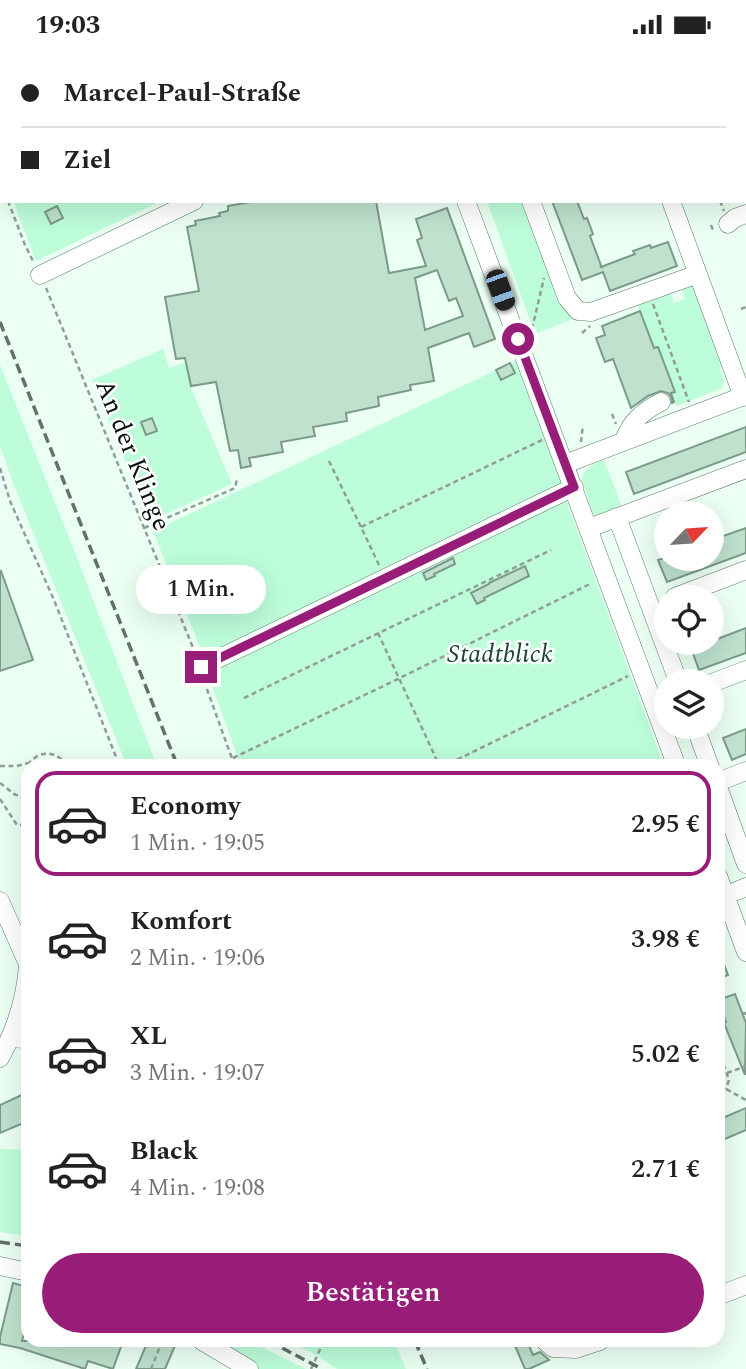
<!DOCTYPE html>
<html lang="de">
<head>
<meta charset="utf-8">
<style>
	body { margin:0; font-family:Spectral,serif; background:#f2f2f2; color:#222; height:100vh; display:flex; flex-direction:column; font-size:26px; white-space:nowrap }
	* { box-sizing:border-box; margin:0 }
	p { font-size:23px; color:#767676 }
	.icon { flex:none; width:38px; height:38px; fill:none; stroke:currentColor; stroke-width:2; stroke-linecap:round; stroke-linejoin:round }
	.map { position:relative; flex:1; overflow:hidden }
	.drawer { position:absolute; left:21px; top:710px; width:704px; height:588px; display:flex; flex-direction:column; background:#fff; border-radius:21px; box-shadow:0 7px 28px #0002 }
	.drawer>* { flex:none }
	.guide { position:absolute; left:0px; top:0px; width:747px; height:154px; box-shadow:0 7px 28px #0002; display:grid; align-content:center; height:154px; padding:0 21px; background:#fff }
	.needle { width:46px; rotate:65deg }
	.buttons { position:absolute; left:654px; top:452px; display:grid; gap:14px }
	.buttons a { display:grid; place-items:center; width:70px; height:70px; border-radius:50%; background:#fff; box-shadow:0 7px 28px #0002; font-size:35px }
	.end { position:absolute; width:32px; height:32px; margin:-16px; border:9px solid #971d78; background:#fff; box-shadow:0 0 0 4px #fff }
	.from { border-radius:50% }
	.bubble { position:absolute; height:49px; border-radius:24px; background:#fff; box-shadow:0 7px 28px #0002; font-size:23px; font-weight:600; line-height:49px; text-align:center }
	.car { position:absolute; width:21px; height:42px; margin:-21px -10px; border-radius:9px; box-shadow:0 0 5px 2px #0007; background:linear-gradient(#222 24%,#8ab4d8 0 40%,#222 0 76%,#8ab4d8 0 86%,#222 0) }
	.guide b { display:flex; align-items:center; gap:24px; height:66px; font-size:26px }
	.guide b+b { border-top:2px solid #e0e0e0 }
	.guide i { width:18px; height:18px; background:#222 }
	ul { padding:12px 0 0; list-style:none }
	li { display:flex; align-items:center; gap:21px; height:105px; margin:0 14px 10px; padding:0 7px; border:4px solid transparent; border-radius:21px }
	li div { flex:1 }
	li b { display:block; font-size:26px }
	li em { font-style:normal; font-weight:600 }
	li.current { border-color:#971d78 }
	li>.icon { width:63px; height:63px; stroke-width:1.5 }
	.cta { display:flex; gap:14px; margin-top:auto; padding:14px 21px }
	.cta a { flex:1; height:80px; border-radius:42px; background:#971d78; color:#fff; font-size:28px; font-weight:600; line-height:80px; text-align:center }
	.status { display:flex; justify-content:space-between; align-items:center; height:49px; padding:0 35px; background:#fff; direction:ltr }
	.status svg { height:19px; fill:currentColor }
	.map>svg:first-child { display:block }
	.green { fill:#bdfdda }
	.building { fill:#bfe1ce; stroke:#7b9b89; stroke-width:2; fill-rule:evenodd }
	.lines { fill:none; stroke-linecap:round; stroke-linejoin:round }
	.minor-casing { stroke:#5b7a69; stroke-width:19 }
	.path { stroke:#8f9f96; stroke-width:2.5; stroke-dasharray:5 3.5; stroke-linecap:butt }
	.minor { stroke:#fff; stroke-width:18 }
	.rail { stroke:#637269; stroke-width:3.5; stroke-dasharray:10 5; stroke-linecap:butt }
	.route { stroke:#971d78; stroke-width:9 }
	.labels { text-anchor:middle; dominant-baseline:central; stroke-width:5; stroke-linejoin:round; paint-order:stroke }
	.street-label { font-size:26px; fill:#07120c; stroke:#fff }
	.park-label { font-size:26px; font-style:italic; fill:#194732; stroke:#fff }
</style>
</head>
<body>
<div class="status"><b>19:03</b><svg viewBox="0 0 49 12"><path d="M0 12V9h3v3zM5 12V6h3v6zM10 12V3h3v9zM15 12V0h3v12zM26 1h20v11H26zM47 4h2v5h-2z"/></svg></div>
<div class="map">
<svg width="746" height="1320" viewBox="0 0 746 1320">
	<rect width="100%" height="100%" fill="#ebfff3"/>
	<path class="green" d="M60 0H399L400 2H56Z
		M13 152H161L36 212Z
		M487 152H526L575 269 535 285Z
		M687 234 694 237 723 317 720 319 724 332 722 339 676 357 671 344 674 343 658 298 654 299 636 252 669 240 674 254 685 250 681 236Z
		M163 300 169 319 185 313 191 339 232 435 150 472 92 331Z
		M516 312 562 434 204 608 153 482Z
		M0 316 76 506 157 717H127L14 436 0 397Z
		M604 411 623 461 597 468 592 463 582 430C584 419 595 414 604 411Z
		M566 450 664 717H241L208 626 215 617Z
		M0 1100 28 1101V1187L0 1183Z
		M213 1292H249L306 1320H256Z
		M288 1292H394L406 1320H337L318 1307Z"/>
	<path class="building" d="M256 152H376L389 224 426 217 417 191 422 189 416 170 447 159 495 290 474 298 469 284 428 299 434 332 410 336 411 341 378 348 379 357 346 364 347 372 313 378 315 387 281 393 283 403 249 409 251 417 241 419 238 401 230 402 216 333 191 337 185 309 176 310 165 248 199 242 187 178 196 176 195 172 220 167 219 164 228 162V157ZM437 221 449 252 456 249 463 267 425 281 415 229Z
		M552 152H577L584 170 587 169 593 185 590 187 602 219 601 218 635 205 633 202 650 196 651 199 668 193 677 217 610 242 603 223 582 231Z
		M57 157 63 169 51 175 45 163Z
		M640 262 654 299 658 298 675 343 671 344 674 353 672 354 671 348 668 344 661 342 648 347 631 359 613 310 605 313 596 289 605 286 602 277Z
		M510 314 515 324 501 331 496 321Z
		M152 369 157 382 146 386 141 373Z
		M746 378V403L634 445 626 423Z
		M746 479V504L667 533 658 511 664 509H712V491Z
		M453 509 455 515 434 525 435 527 426 531 423 524Z
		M525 517 529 527 484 549 485 551 477 555 471 544 489 535V534Z
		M1 522 33 611 0 622V523Z
		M746 579V604L699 621 691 599 708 593H712V592Z
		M746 680V705L732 711 723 689Z
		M718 900 728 926 718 930Z
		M735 945 746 974 745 1026 724 974 726 973 718 951Z
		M28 1043V1072L0 1084V1056Z
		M746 1059V1081L718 1093V1071Z
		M13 1234 28 1238V1267L22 1292H123L113 1320 88 1312 85 1320 20 1299 0 1295V1288Z
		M148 1292H177L165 1320H136Z
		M513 1292H527L533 1306 540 1303 549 1311 529 1320H525Z"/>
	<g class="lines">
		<defs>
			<path id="minor" d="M417 0 418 2
				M609 2 613 0
				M746 108V107
				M466 152 677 718
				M531 152 567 249 578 262 591 263 698 225
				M671 152 743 348
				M728 175 735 169 746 165
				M40 226 194 152
				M624 392C630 373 643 362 661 353
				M565 415 746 346
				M617 468 678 632
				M589 479 746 420
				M675 548 746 521
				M201 618 574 438
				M712 634 746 621
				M695 677 710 718
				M718 733 746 722
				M718 738 746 815
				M718 827 746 903
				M725 847 746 838
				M0 852 28 915
				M10 988 28 991
				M0 1009C16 980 26 947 28 915
				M0 1217 28 1223
				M718 1247 746 1236
				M202 1292 249 1320
				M545 1292 553 1299 576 1300 600 1292"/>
		</defs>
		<use href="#minor" class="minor-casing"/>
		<path class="path" d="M533 0V2
			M564 0V2
			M634 0 635 2
			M685 0V2
			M0 133 2 137
			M8 152 25 196 34 214
			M720 152 724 162
			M711 176 713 181
			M46 239 196 606
			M653 255 689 353
			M741 260 746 258
			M532 280 544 229
			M582 284 590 277
			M612 365 616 375
			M581 393 583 376
			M329 412 361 478
			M0 419 10 452 54 551 120 718
			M144 479 235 439 237 430
			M379 516 361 478 542 391
			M378 584 440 718
			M204 632 235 718
			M244 649 551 501
			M233 709 398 630 592 534
			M0 717H17L28 714
			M442 718 628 627
			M28 733 27 726 29 714C41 700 58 702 68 718
			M0 734 14 745 28 751
			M0 750 17 776H28
			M742 964H745L746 967
			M718 999 729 1031 726 1040
			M727 1024 746 1017
			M718 1039 726 1040 746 1051
			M151 1320 162 1292
			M311 1320 324 1292"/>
		<use href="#minor" class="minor"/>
		<path class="rail" d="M0 273 178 718
			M0 1193 28 1197
			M269 1292 322 1320
			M415 1292 427 1320"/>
	</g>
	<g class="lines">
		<path class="route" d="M201 618 574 438 518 290"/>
	</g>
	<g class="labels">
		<g class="street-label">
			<text transform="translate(133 406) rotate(68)">An der Klinge</text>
		</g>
		<g class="park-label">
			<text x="500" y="605">Stadtblick</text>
		</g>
	</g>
</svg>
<div class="buttons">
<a><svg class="needle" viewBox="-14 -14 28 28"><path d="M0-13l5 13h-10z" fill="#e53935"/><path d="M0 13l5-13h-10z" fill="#767676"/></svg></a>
<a><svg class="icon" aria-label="locate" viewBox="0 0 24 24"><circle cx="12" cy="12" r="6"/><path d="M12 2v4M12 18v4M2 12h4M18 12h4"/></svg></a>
<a><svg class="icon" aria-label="layers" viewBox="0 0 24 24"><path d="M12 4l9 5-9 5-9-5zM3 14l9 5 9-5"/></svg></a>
</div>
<i class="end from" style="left:518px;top:290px"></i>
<i class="end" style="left:201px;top:618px"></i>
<div class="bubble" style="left:136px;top:516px;width:130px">1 Min.</div>
<i class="car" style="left:500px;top:241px;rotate:160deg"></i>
<div class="guide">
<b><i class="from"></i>Marcel-Paul-Straße</b>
<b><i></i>Ziel</b>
</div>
<section class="drawer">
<ul>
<li class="current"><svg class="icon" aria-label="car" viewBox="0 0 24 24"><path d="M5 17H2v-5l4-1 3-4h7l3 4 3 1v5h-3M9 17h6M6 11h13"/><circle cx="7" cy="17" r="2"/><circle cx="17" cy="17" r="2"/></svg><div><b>Economy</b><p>1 Min. · 19:05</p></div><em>2.95 €</em></li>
<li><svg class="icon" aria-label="car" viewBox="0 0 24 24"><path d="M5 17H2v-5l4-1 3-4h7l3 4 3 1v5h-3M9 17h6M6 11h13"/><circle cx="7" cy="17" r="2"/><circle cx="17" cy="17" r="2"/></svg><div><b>Komfort</b><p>2 Min. · 19:06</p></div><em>3.98 €</em></li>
<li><svg class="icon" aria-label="car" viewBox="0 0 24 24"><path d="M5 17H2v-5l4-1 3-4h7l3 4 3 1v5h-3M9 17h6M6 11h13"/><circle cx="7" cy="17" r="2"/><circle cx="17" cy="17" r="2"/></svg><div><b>XL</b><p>3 Min. · 19:07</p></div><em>5.02 €</em></li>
<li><svg class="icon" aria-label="car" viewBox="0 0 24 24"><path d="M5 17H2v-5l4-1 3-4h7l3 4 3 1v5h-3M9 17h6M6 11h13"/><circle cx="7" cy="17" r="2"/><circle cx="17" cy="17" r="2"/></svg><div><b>Black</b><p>4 Min. · 19:08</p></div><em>2.71 €</em></li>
</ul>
<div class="cta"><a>Bestätigen</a></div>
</section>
</div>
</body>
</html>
